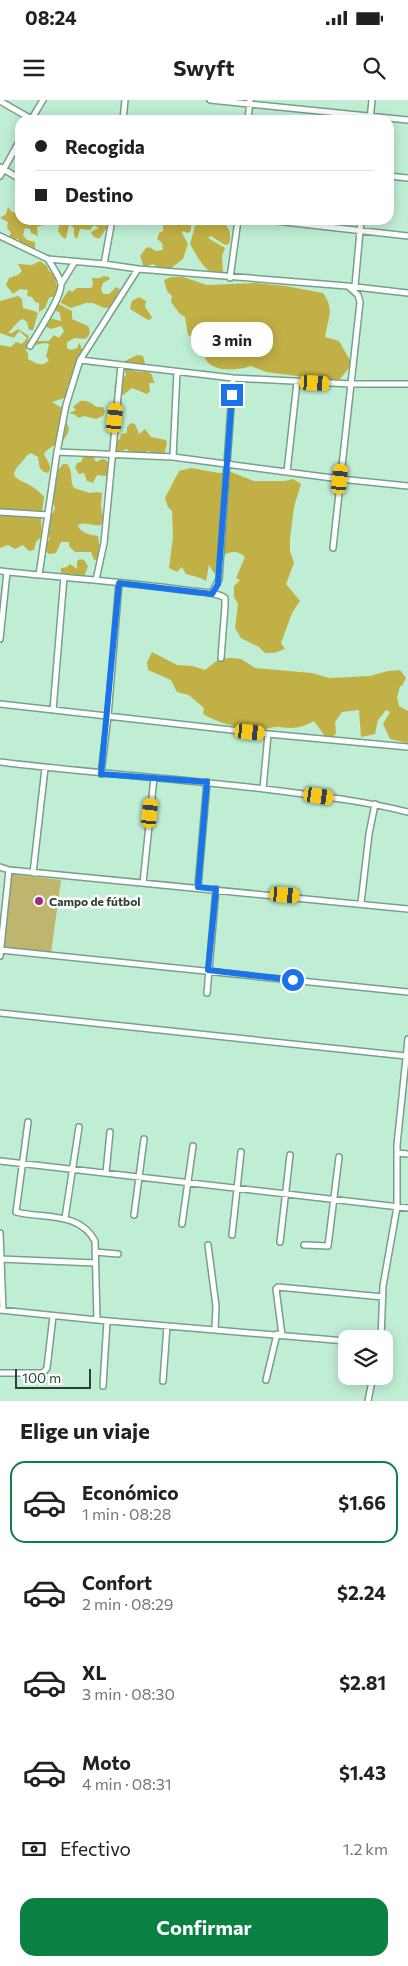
<!DOCTYPE html>
<html lang="es">
<head>
<meta charset="utf-8">
<style>
	body { margin:0; font-family:Commissioner,sans-serif; background:#f6f6f6; color:#202124; height:100vh; display:flex; flex-direction:column; font-size:19px; white-space:nowrap }
	* { box-sizing:border-box; margin:0 }
	p { font-size:16px; color:#757577 }
	.icon { flex:none; width:28px; height:28px; fill:none; stroke:currentColor; stroke-width:2; stroke-linecap:round; stroke-linejoin:round }
	.map { position:relative; height:1301px; overflow:hidden }
	.side { display:flex; flex-direction:column; background:#fff; flex:1 }
	.side>* { flex:none }
	.top-card { position:absolute; left:15px; top:15px; width:379px; height:110px; border-radius:15px; box-shadow:0 2px 12px #0003; display:grid; align-content:center; height:110px; padding:0 20px; background:#fff }
	.controls { position:absolute; left:338px; top:1230px; display:grid; gap:10px }
	.controls a { display:grid; place-items:center; width:55px; height:55px; border-radius:10px; background:#fff; box-shadow:0 2px 12px #0003; font-size:25px }
	.scale { position:absolute; left:15px; bottom:12px; width:76px; box-sizing:border-box; padding-left:5px; border:2px solid #2e4137; border-top:0; font-size:14px; line-height:18px; white-space:nowrap; color:#2e4137; -webkit-text-stroke:4px #fff; paint-order:stroke }
	.end { position:absolute; width:22px; height:22px; margin:-11px; border:6px solid #1a73e8; background:#fff; box-shadow:0 0 0 2px #fff }
	.from { border-radius:50% }
	.bubble { position:absolute; height:35px; border-radius:15px; background:#fff; box-shadow:0 2px 12px #0003; font-size:16px; font-weight:700; line-height:35px; text-align:center }
	.car { position:absolute; width:15px; height:30px; margin:-15px -8px; border-radius:6px; box-shadow:0 0 4px 1px #0007; background:linear-gradient(#f5c518 24%,#345 0 40%,#f5c518 0 76%,#345 0 86%,#f5c518 0) }
	.top-card b { display:flex; align-items:center; gap:18px; height:48px; font-size:19px }
	.top-card b+b { border-top:1px solid #e0e0e0 }
	.top-card i { width:12px; height:12px; background:#202124 }
	ul { padding:0; list-style:none }
	li { display:flex; align-items:center; gap:15px; height:82px; margin:0 10px 8px; padding:0 10px; border:2px solid transparent; border-radius:15px }
	li div { flex:1 }
	li b { display:block; font-size:19px }
	li em { font-style:normal; font-weight:700 }
	li.selected { border-color:#0b8043 }
	li>.icon { width:45px; height:45px; stroke-width:1.5 }
	h2 { padding:0 20px; font-size:22px; line-height:60px }
	.pay { display:flex; align-items:center; gap:12px; height:55px; padding:0 20px; font-size:19px }
	.pay p { margin-inline-start:auto }
	.action { display:flex; gap:10px; margin-top:auto; padding:10px 20px }
	.action a { flex:1; height:58px; border-radius:15px; background:#0b8043; color:#fff; font-size:20px; font-weight:700; line-height:58px; text-align:center }
	.status { display:flex; justify-content:space-between; align-items:center; height:35px; padding:0 25px; background:#fff; direction:ltr }
	.status svg { height:14px; fill:currentColor }
	header { display:flex; justify-content:space-between; align-items:center; height:65px; padding:0 20px; background:#fff; font-size:22px; font-weight:700 }
	.map>svg:first-child { display:block }
	.green { fill:#c0b56f }
	.forest { fill:#c1b045 }
	.lines { fill:none; stroke-linecap:round; stroke-linejoin:round }
	.street-casing { stroke:#76a189; stroke-width:8 }
	.street { stroke:#fff; stroke-width:5 }
	.route { stroke:#1a73e8; stroke-width:6 }
	.poi-dot { fill:#a02981; stroke:#fff; stroke-width:2 }
	.labels { text-anchor:middle; dominant-baseline:central; stroke-width:5; stroke-linejoin:round; paint-order:stroke }
	.poi-label { font-size:12px; font-weight:bold; fill:#2e4137; stroke:#fff; text-anchor:start }
</style>
</head>
<body>
<div class="status"><b>08:24</b><svg viewBox="0 0 49 12"><path d="M0 12V9h3v3zM5 12V6h3v6zM10 12V3h3v9zM15 12V0h3v12zM26 1h20v11H26zM47 4h2v5h-2z"/></svg></div>
<header><svg class="icon" aria-label="menu" viewBox="0 0 24 24"><path d="M4 6h16M4 12h16M4 18h16"/></svg>Swyft<svg class="icon" aria-label="search" viewBox="0 0 24 24"><circle cx="10" cy="10" r="6"/><path d="M15 15l6 6"/></svg></header>
<div class="map">
<svg width="408" height="1301" viewBox="0 0 408 1301">
	<rect width="100%" height="100%" fill="#c0eed4"/>
	<path class="green" d="M11 774 61 780 51 853 3 848Z"/>
	<path class="forest" d="M8 107 11 111 18 114 22 123H25L29 120H46V124L37 127 38 136 31 133 30 129 25 128 23 135 27 140 35 142V150L20 142 18 139H13L9 136 11 133 7 128 8 122 0 118 6 114Z
		M60 120H112L100 138C96 139 92 136 91 132L99 128 94 125 90 130 80 129 77 139 74 136V128L69 124 66 139 62 137 58 131Z
		M163 120H172L176 123 179 120C188 120 194 122 190 132L187 133 183 131 182 133 188 144 183 159 170 169H160L153 164 144 167 140 156 146 148 150 147 155 151 163 150 162 143 157 139 159 133 163 131Z
		M209 120C224 119 234 129 229 144L225 145 211 136 208 138 225 148 222 156 223 172 220 175C203 172 198 157 190 144L195 126 199 124 203 126Z
		M40 161 47 166 49 171 54 174 58 191 57 195 49 198 45 208 39 212V203L35 202 32 197 27 196 28 190 20 189 13 194 6 185 9 178 18 175 22 171 18 164 32 165Z
		M103 176 109 177 110 179 103 183 101 189 103 194H109L116 187 120 189 116 196 118 200 112 207 104 208 93 203H86L71 208 61 203V201L69 190 72 192 77 188H91L93 185 92 178H100Z
		M171 177H183L207 185 255 183 285 186 323 193C335 210 328 218 325 237L339 241 352 264 340 279 335 281 266 272 251 266C239 270 214 273 206 260 202 251 197 238 188 235L185 217 180 214 171 202 172 196 167 191 164 180Z
		M18 196 22 199 23 208 34 211 38 213 33 230H29L27 222 23 219 19 221 8 233H12L18 229 29 236 26 251 28 253V259C35 263 43 268 49 260L46 257 49 244 45 243 35 245V241H49L54 235 59 238 64 231 61 226 51 229 44 226 49 218 61 221 60 213 53 209 57 203 72 211V219L88 226C91 231 90 236 85 239L75 238 67 242V248L71 250 77 248 79 243 80 244 83 253 88 258 87 262H83L74 269 78 278 76 282H72L67 286V297L52 302 60 307H66L63 320 66 322 69 328C66 346 52 342 44 354 47 361 53 366 48 373 39 372 39 365 38 357L31 353C26 355 24 360 20 364 9 376 15 378 26 383 30 385 42 393 44 397L41 419 42 436 36 442 34 450 29 451 23 445 15 449 8 445 0 448V245L11 247 16 242 22 244 27 238 19 231 14 238 0 233V201Z
		M139 197 146 201 145 207 152 217 151 219 148 220 130 209 132 201Z
		M137 255 143 256 145 264 144 266 131 267V269C137 274 149 269 152 275 153 278 153 281 155 283H149L150 291 147 294 132 288 123 295 119 294 114 288 117 278H123L126 275 123 262Z
		M80 301C89 300 91 304 97 307H103L105 311 103 316 96 319 84 316 78 318 76 315 69 313 76 310 73 307Z
		M131 323 135 324 139 334 145 329 151 337 166 340 167 344 164 354H156L148 351 138 355H132L127 349 115 354V341L120 339 121 334 127 333V327Z
		M84 355 93 356 96 362 102 359 106 360 108 363 107 376 97 375 93 383 87 381 84 373 79 374 75 368 77 363 81 362Z
		M63 364H67C74 372 69 380 74 388L90 393 98 392 102 393 101 406 103 418 101 425C93 427 86 421 78 425 80 433 91 435 98 436L100 452 98 459 94 460 91 452H75L69 446V442H61L56 453 49 454 43 449 44 444 50 439 46 432 48 420 55 409 49 386 52 377Z
		M191 368 219 373 231 372 254 381H284L293 379 301 384 294 407 290 439V451L294 463 286 484 300 501 292 513 281 543 285 549 274 553H265L259 547 241 538 235 528 238 504 234 497V486L240 480 236 478 245 457C239 451 233 451 225 454L220 471 214 473 209 465 206 481C200 477 193 476 186 474L182 467 177 472 169 468 173 437 172 411 168 407 165 398 179 371Z
		M80 459 84 460 88 466 84 477 64 474 61 472V468L67 467 70 464 77 469V461Z
		M152 552 177 565 192 566 205 570 219 559 232 558 241 559 255 568 312 573 329 578 370 576 388 571 400 570 406 578 402 586H400L397 598 399 606 408 611V643L390 639 383 624 390 612 386 610 378 620 375 634 361 637 359 610 342 612 335 622 336 633 332 639 324 635 314 621C302 628 293 629 280 627 275 626 269 629 264 629 243 630 221 624 203 614L204 608 189 595 177 592 171 580 148 570 147 562Z"/>
	<g class="lines">
		<defs>
			<path id="street" d="M210 0 408 20
				M0 1 33 20
				M31 20 43 0
				M123 20 125 0
				M248 20 250 0
				M370 20 372 0
				M0 67 20 79
				M0 76 20 40
				M389 76 408 78
				M267 120 408 136
				M0 136 48 159 104 164 138 169 347 186 408 193
				M104 164 112 120
				M230 178 238 120
				M61 184 74 163
				M355 186 361 120
				M30 246C37 234 62 197 61 184 60 177 52 166 48 159
				M80 260 233 278 351 284H408
				M57 352 173 357 340 379 408 386
				M173 357 177 272
				M287 372 297 282
				M0 412 48 415
				M333 448 360 202 358 195 349 187
				M0 471C61 478 123 481 184 490 197 492 214 491 225 498V506L221 558
				M39 475 57 352 66 305 80 260 138 169
				M96 480 104 443 121 265
				M212 493 219 479 233 278
				M0 539 7 472
				M0 604 268 634 408 647
				M53 610 64 477
				M0 662C96 674 192 679 288 692 328 697 368 702 408 712
				M101 674 108 616 119 483
				M263 689 268 634
				M0 767 9 770 408 809
				M33 773 45 668
				M143 783 154 678
				M198 787 207 682
				M361 803 369 734 375 704
				M0 850 408 892
				M0 856 9 770
				M207 893 216 789
				M0 913 406 956
				M28 1022 16 1112C43 1119 79 1111 95 1141L97 1220
				M397 1053 408 1054
				M0 1061 408 1108
				M106 1073 110 1032
				M134 1115 144 1039
				M65 1118 79 1027
				M182 1124 193 1046
				M0 1133 3 1210
				M232 1135 241 1052
				M280 1142 290 1055
				M208 1145 216 1206 215 1229
				M304 1145 328 1146 339 1057
				M95 1152 118 1154
				M0 1159 95 1163
				M0 1210 97 1220 346 1241
				M282 1235 276 1189 278 1187 383 1197
				M381 1239 383 1186 397 1107V1045L408 939
				M0 1273H43L47 1268 53 1216
				M266 1280 277 1234
				M163 1281 167 1226
				M103 1286 107 1221
				M368 1301 373 1276"/>
		</defs>
		<use href="#street" class="street-casing"/>
		<use href="#street" class="street"/>
	</g>
	<g class="lines">
		<path class="route" d="M232 295 218 484 212 494 119 483 101 674 207 682 198 787 216 789 208 870 293 880"/>
	</g>
	<circle class="poi-dot" cx="39" cy="801" r="5"/>
	<g class="labels">
		<g class="poi-label">
			<text x="49" y="801">Campo de fútbol</text>
		</g>
	</g>
</svg>
<div class="controls">
<a><svg class="icon" aria-label="layers" viewBox="0 0 24 24"><path d="M12 4l9 5-9 5-9-5zM3 14l9 5 9-5"/></svg></a>
</div>
<div class="scale">100 m</div>
<i class="end from" style="left:293px;top:880px"></i>
<i class="end" style="left:232px;top:295px"></i>
<div class="bubble" style="left:191px;top:222px;width:82px">3 min</div>
<i class="car" style="left:315px;top:283px;rotate:93deg"></i>
<i class="car" style="left:115px;top:318px;rotate:6deg"></i>
<i class="car" style="left:340px;top:379px;rotate:6deg"></i>
<i class="car" style="left:250px;top:632px;rotate:96deg"></i>
<i class="car" style="left:319px;top:696px;rotate:98deg"></i>
<i class="car" style="left:150px;top:713px;rotate:6deg"></i>
<i class="car" style="left:285px;top:795px;rotate:95deg"></i>
<div class="top-card">
<b><i class="from"></i>Recogida</b>
<b><i></i>Destino</b>
</div>
</div>
<section class="side">
<h2>Elige un viaje</h2>
<ul>
<li class="selected"><svg class="icon" aria-label="car" viewBox="0 0 24 24"><path d="M5 17H2v-5l4-1 3-4h7l3 4 3 1v5h-3M9 17h6M6 11h13"/><circle cx="7" cy="17" r="2"/><circle cx="17" cy="17" r="2"/></svg><div><b>Económico</b><p>1 min · 08:28</p></div><em>$1.66</em></li>
<li><svg class="icon" aria-label="car" viewBox="0 0 24 24"><path d="M5 17H2v-5l4-1 3-4h7l3 4 3 1v5h-3M9 17h6M6 11h13"/><circle cx="7" cy="17" r="2"/><circle cx="17" cy="17" r="2"/></svg><div><b>Confort</b><p>2 min · 08:29</p></div><em>$2.24</em></li>
<li><svg class="icon" aria-label="car" viewBox="0 0 24 24"><path d="M5 17H2v-5l4-1 3-4h7l3 4 3 1v5h-3M9 17h6M6 11h13"/><circle cx="7" cy="17" r="2"/><circle cx="17" cy="17" r="2"/></svg><div><b>XL</b><p>3 min · 08:30</p></div><em>$2.81</em></li>
<li><svg class="icon" aria-label="car" viewBox="0 0 24 24"><path d="M5 17H2v-5l4-1 3-4h7l3 4 3 1v5h-3M9 17h6M6 11h13"/><circle cx="7" cy="17" r="2"/><circle cx="17" cy="17" r="2"/></svg><div><b>Moto</b><p>4 min · 08:31</p></div><em>$1.43</em></li>
</ul>
<div class="pay"><svg class="icon" aria-label="cash" viewBox="0 0 24 24"><path d="M3 7h18v10H3z"/><circle cx="12" cy="12" r="2"/></svg>Efectivo<p>1.2 km</p></div>
<div class="action"><a>Confirmar</a></div>
</section>
</body>
</html>
